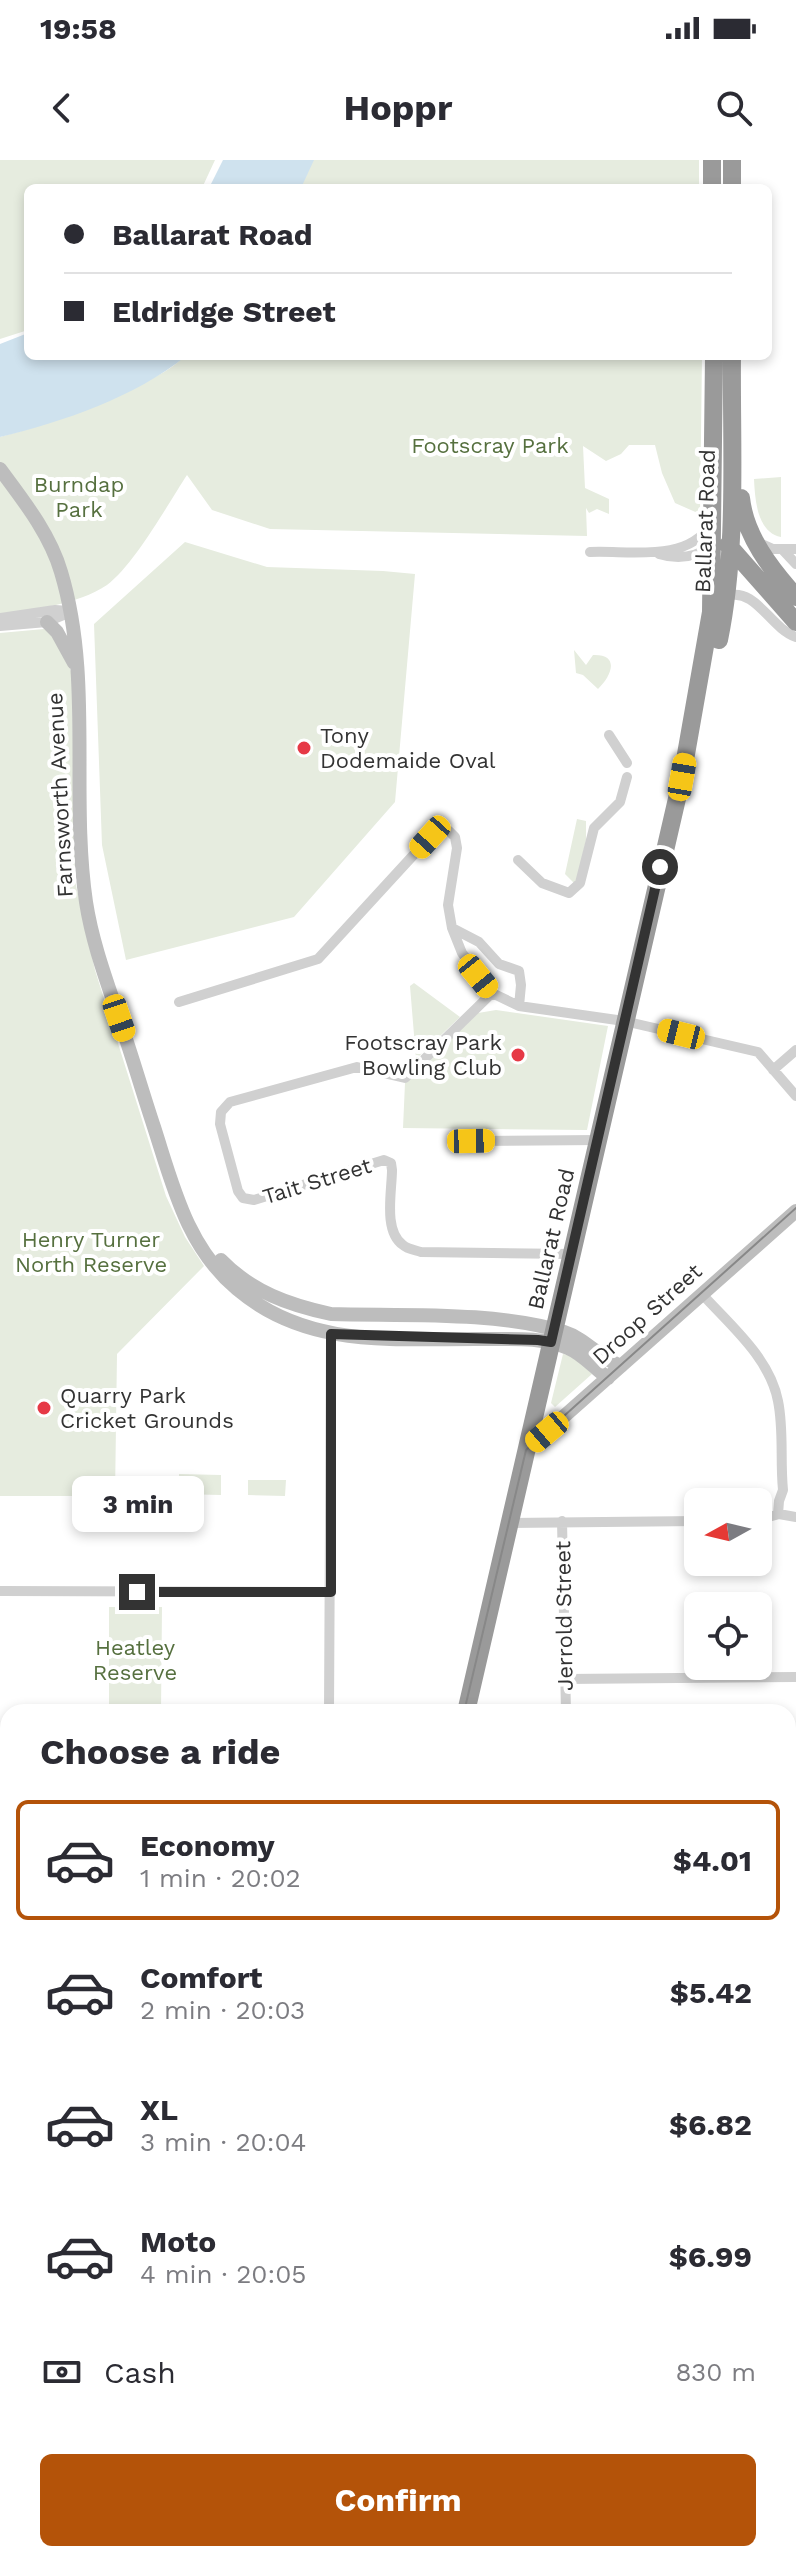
<!DOCTYPE html>
<html lang="en">
<head>
<meta charset="utf-8">
<style>
	body { margin:0; font-family:"Work Sans",sans-serif; background:#f7f7f7; color:#2b2b33; height:100vh; display:flex; flex-direction:column; font-size:30px; white-space:nowrap }
	* { box-sizing:border-box; margin:0 }
	p { font-size:26px; color:#7c7c81 }
	.icon { flex:none; width:44px; height:44px; fill:none; stroke:currentColor; stroke-width:2; stroke-linecap:round; stroke-linejoin:round }
	.map { position:relative; flex:1; overflow:hidden }
	.sheet { position:absolute; left:0px; top:1544px; width:796px; height:858px; display:flex; flex-direction:column; background:#fff; border-radius:24px 24px 0 0; box-shadow:0 4px 12px #0003 }
	.sheet>* { flex:none }
	.top-card { position:absolute; left:24px; top:24px; width:748px; height:176px; border-radius:12px; box-shadow:0 4px 12px #0003; display:grid; align-content:center; height:176px; padding:0 40px; background:#fff }
	.needle { width:52px; rotate:262deg }
	.controls { position:absolute; left:684px; top:1328px; display:grid; gap:16px }
	.controls a { display:grid; place-items:center; width:88px; height:88px; border-radius:12px; background:#fff; box-shadow:0 4px 12px #0003; font-size:40px }
	.end { position:absolute; width:36px; height:36px; margin:-18px; border:10px solid #333; background:#fff; box-shadow:0 0 0 4px #fff }
	.from { border-radius:50% }
	.bubble { position:absolute; height:56px; border-radius:12px; background:#fff; box-shadow:0 4px 12px #0003; font-size:26px; font-weight:700; line-height:56px; text-align:center }
	.car { position:absolute; width:24px; height:48px; margin:-24px -12px; border-radius:10px; box-shadow:0 0 6px 2px #0007; background:linear-gradient(#f5c518 24%,#345 0 40%,#f5c518 0 76%,#345 0 86%,#f5c518 0) }
	.top-card b { display:flex; align-items:center; gap:28px; height:76px; font-size:30px }
	.top-card b+b { border-top:2px solid #e1e1e2 }
	.top-card i { width:20px; height:20px; background:#2b2b33 }
	ul { padding:0; list-style:none }
	li { display:flex; align-items:center; gap:24px; height:120px; margin:0 16px 12px; padding:0 24px; border:4px solid transparent; border-radius:12px }
	li div { flex:1 }
	li b { display:block; font-size:30px }
	li em { font-style:normal; font-weight:700 }
	li.active { border-color:#b45309 }
	li>.icon { width:72px; height:72px; stroke-width:1.5 }
	h2 { padding:0 40px; font-size:36px; line-height:96px }
	.pay { display:flex; align-items:center; gap:20px; height:88px; padding:0 40px; font-size:30px }
	.pay p { margin-inline-start:auto }
	.button { display:flex; gap:16px; margin-top:auto; padding:16px 40px }
	.button a { flex:1; height:92px; border-radius:12px; background:#b45309; color:#fff; font-size:32px; font-weight:700; line-height:92px; text-align:center }
	.status { display:flex; justify-content:space-between; align-items:center; height:56px; padding:0 40px; background:#fff; direction:ltr }
	.status svg { height:22px; fill:currentColor }
	header { display:flex; justify-content:space-between; align-items:center; height:104px; padding:0 40px; background:#fff; font-size:36px; font-weight:700 }
	.map>svg:first-child { display:block }
	.green { fill:#e6ecdf }
	.water { fill:#cfe2ee }
	.lines { fill:none; stroke-linecap:round; stroke-linejoin:round }
	.street { stroke:#d0d0d0; stroke-width:10 }
	.secondary { stroke:#bdbdbd; stroke-width:14 }
	.primary { stroke:#ababab; stroke-width:16 }
	.highway { stroke:#9a9a9a; stroke-width:18 }
	.tram { stroke:#888; stroke-width:2 }
	.route { stroke:#333; stroke-width:10 }
	.poi-dot { fill:#e63946; stroke:#fff; stroke-width:3 }
	.labels { text-anchor:middle; dominant-baseline:central; stroke-width:8; stroke-linejoin:round; paint-order:stroke }
	.park-label { font-size:22px; fill:#56703f; stroke:#fff }
	.street-label { font-size:22px; fill:#333; stroke:#fff }
	.poi-label { font-size:22px; fill:#333; stroke:#fff; text-anchor:start }
</style>
</head>
<body>
<div class="status"><b>19:58</b><svg viewBox="0 0 49 12"><path d="M0 12V9h3v3zM5 12V6h3v6zM10 12V3h3v9zM15 12V0h3v12zM26 1h20v11H26zM47 4h2v5h-2z"/></svg></div>
<header><svg class="icon" aria-label="back" viewBox="0 0 24 24"><path d="M15 5l-7 7 7 7"/></svg>Hoppr<svg class="icon" aria-label="search" viewBox="0 0 24 24"><circle cx="10" cy="10" r="6"/><path d="M15 15l6 6"/></svg></header>
<div class="map">
<svg width="796" height="2401" viewBox="0 0 796 2401">
	<rect width="100%" height="100%" fill="#fff"/>
	<path class="green" d="M0 0H215L202 28H28V170L0 179Z
		M309 0H699V28H295Z
		M184 196H702L700 354 675 343 662 313 655 285H629L621 294 606 301 583 286 585 328 609 339V354L597 349 589 353 586 348 587 376 270 369 212 350 187 315C168 344 134 405 107 425 77 445 34 449 0 454V277C52 263 93 249 142 224 156 216 173 209 184 196Z
		M781 317V377C757 372 755 340 754 319Z
		M185 382 267 407 383 411 415 414 395 642 294 757 126 800 102 685 94 464Z
		M44 469C60 476 68 499 72 515L75 721 95 810 166 1036 185 1077 204 1106 117 1194 115 1336H0V473Z
		M574 490 586 505 593 495C621 494 611 517 598 529L583 515 576 513Z
		M577 659 586 661V680L576 725 565 714Z
		M414 823 460 857 416 899 410 826Z
		M496 850 608 866 587 970 403 968 405 923 478 853Z
		M563 1194 573 1196 592 1214 555 1247 551 1243Z
		M179 1314 221 1315V1335L179 1334Z
		M248 1320H286L285 1336 248 1335Z
		M109 1447H162L161 1552H109Z
		M5 2198H8V2394H92V2401H0V2305L6 2304Z"/>
	<path class="water" d="M223 0H314L301 28H209Z
		M28 173V196H186C133 238 65 261 0 277V184Z"/>
	<g class="lines">
		<path class="street" d="M759 383 773 389H796
			M782 389 796 404
			M590 392C628 390 687 403 710 365
			M659 394C678 400 696 397 712 386
			M727 436C756 427 770 468 796 477
			M0 458 55 450 69 451
			M0 466 47 462 71 452
			M609 575 627 603
			M518 700 542 723 569 733 580 723 594 668 620 642 627 617
			M452 768 479 782 499 804 519 811 521 825 519 846
			M492 833 405 918 357 907 230 942 221 952 220 964 238 1031 243 1038 254 1040 384 1000 391 1003 392 1010C392 1031 383 1071 403 1085 407 1089 415 1090 421 1092L572 1094
			M179 842 318 799 430 677 440 671H449L455 677 457 688 448 745 452 768 462 793 492 833 519 846 624 861 758 892 796 936
			M773 910 796 890
			M456 986 471 981 599 980
			M702 1134C730 1165 770 1198 778 1241 784 1270 780 1300 783 1330L779 1341 778 1354
			M758 1360 779 1354 796 1357
			M562 1361 566 1552
			M510 1363 698 1361
			M0 1431 331 1432
			M565 1519 796 1517
			M329 1552 331 1174
			M788 1588H796
			M0 1616H8
			M788 1658H796
			M635 2394V2401
			M331 2401V2396"/>
		<path class="secondary" d="M0 309C23 340 50 374 61 412 93 518 70 633 86 742 93 788 111 832 125 876 135 906 144 937 154 967 173 1026 187 1087 237 1129 309 1190 397 1178 486 1179 514 1179 541 1177 568 1188 583 1194 595 1209 608 1218
			M47 462 57 472 74 503
			M221 1100C252 1132 289 1145 331 1154 402 1156 497 1151 564 1172 586 1179 599 1198 621 1206
			M526 1290 796 1051
			M788 2265H796"/>
		<path class="primary" d="M0 1800H8
			M788 1804H796"/>
		<path class="highway" d="M712 0V28
			M732 0V28
			M741 338C745 376 771 409 796 437
			M728 385 796 462
			M719 480C738 386 731 291 732 196
			M466 1552 682 617 711 452 714 196
			M205 2401 208 2394"/>
		<path class="tram" d="M464 1552 526 1290 796 1048
			M0 1798H8"/>
	</g>
	<g class="lines">
		<path class="route" d="M137 1432H331V1174L538 1180 551 1182 660 707"/>
	</g>
	<g class="poi-dot">
		<circle cx="304" cy="588" r="8"/>
		<circle cx="518" cy="895" r="8"/>
		<circle cx="44" cy="1248" r="8"/>
	</g>
	<g class="labels">
		<g class="park-label">
			<text x="490" y="285">Footscray Park</text>
			<text x="79" y="324">Burndap<tspan x="79" dy="25">Park</tspan></text>
			<text x="91" y="1079">Henry Turner<tspan x="91" dy="25">North Reserve</tspan></text>
			<text x="135" y="1487">Heatley<tspan x="135" dy="25">Reserve</tspan></text>
		</g>
		<g class="street-label">
			<text transform="translate(705 361) rotate(-88)">Ballarat Road</text>
			<text transform="translate(60 635) rotate(-93)">Farnsworth Avenue</text>
			<text transform="translate(317 1021) rotate(-17)">Tait Street</text>
			<text transform="translate(551 1079) rotate(-77)">Ballarat Road</text>
			<text transform="translate(647 1154) rotate(-42)">Droop Street</text>
			<text transform="translate(564 1456) rotate(-91)">Jerrold Street</text>
		</g>
		<g class="poi-label">
			<text x="320" y="575">Tony<tspan x="320" dy="25">Dodemaide Oval</tspan></text>
			<text x="502" y="882" text-anchor="end">Footscray Park<tspan x="502" dy="25">Bowling Club</tspan></text>
			<text x="60" y="1235">Quarry Park<tspan x="60" dy="25">Cricket Grounds</tspan></text>
		</g>
	</g>
</svg>
<div class="controls">
<a><svg class="needle" viewBox="-14 -14 28 28"><path d="M0-13l5 13h-10z" fill="#e53935"/><path d="M0 13l5-13h-10z" fill="#7c7c81"/></svg></a>
<a><svg class="icon" aria-label="locate" viewBox="0 0 24 24"><circle cx="12" cy="12" r="6"/><path d="M12 2v4M12 18v4M2 12h4M18 12h4"/></svg></a>
</div>
<i class="end from" style="left:660px;top:707px"></i>
<i class="end" style="left:137px;top:1432px"></i>
<div class="bubble" style="left:72px;top:1316px;width:132px">3 min</div>
<i class="car" style="left:682px;top:617px;rotate:10deg"></i>
<i class="car" style="left:430px;top:677px;rotate:222deg"></i>
<i class="car" style="left:478px;top:816px;rotate:141deg"></i>
<i class="car" style="left:119px;top:858px;rotate:161deg"></i>
<i class="car" style="left:681px;top:874px;rotate:284deg"></i>
<i class="car" style="left:471px;top:981px;rotate:89deg"></i>
<i class="car" style="left:547px;top:1272px;rotate:230deg"></i>
<div class="top-card">
<b><i class="from"></i>Ballarat Road</b>
<b><i></i>Eldridge Street</b>
</div>
<section class="sheet">
<h2>Choose a ride</h2>
<ul>
<li class="active"><svg class="icon" aria-label="car" viewBox="0 0 24 24"><path d="M5 17H2v-5l4-1 3-4h7l3 4 3 1v5h-3M9 17h6M6 11h13"/><circle cx="7" cy="17" r="2"/><circle cx="17" cy="17" r="2"/></svg><div><b>Economy</b><p>1 min · 20:02</p></div><em>$4.01</em></li>
<li><svg class="icon" aria-label="car" viewBox="0 0 24 24"><path d="M5 17H2v-5l4-1 3-4h7l3 4 3 1v5h-3M9 17h6M6 11h13"/><circle cx="7" cy="17" r="2"/><circle cx="17" cy="17" r="2"/></svg><div><b>Comfort</b><p>2 min · 20:03</p></div><em>$5.42</em></li>
<li><svg class="icon" aria-label="car" viewBox="0 0 24 24"><path d="M5 17H2v-5l4-1 3-4h7l3 4 3 1v5h-3M9 17h6M6 11h13"/><circle cx="7" cy="17" r="2"/><circle cx="17" cy="17" r="2"/></svg><div><b>XL</b><p>3 min · 20:04</p></div><em>$6.82</em></li>
<li><svg class="icon" aria-label="car" viewBox="0 0 24 24"><path d="M5 17H2v-5l4-1 3-4h7l3 4 3 1v5h-3M9 17h6M6 11h13"/><circle cx="7" cy="17" r="2"/><circle cx="17" cy="17" r="2"/></svg><div><b>Moto</b><p>4 min · 20:05</p></div><em>$6.99</em></li>
</ul>
<div class="pay"><svg class="icon" aria-label="cash" viewBox="0 0 24 24"><path d="M3 7h18v10H3z"/><circle cx="12" cy="12" r="2"/></svg>Cash<p>830 m</p></div>
<div class="button"><a>Confirm</a></div>
</section>
</div>
</body>
</html>
